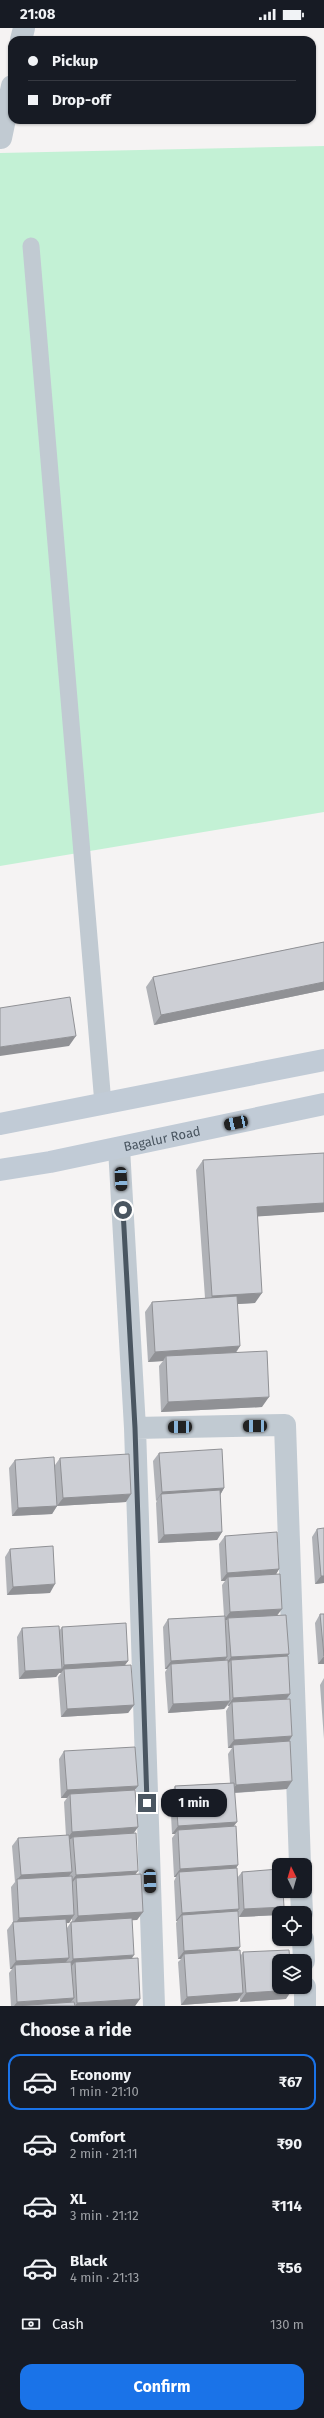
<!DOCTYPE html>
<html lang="en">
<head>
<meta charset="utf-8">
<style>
	body { margin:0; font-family:"Fira Sans",sans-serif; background:#242831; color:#f1f3f6; height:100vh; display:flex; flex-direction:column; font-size:15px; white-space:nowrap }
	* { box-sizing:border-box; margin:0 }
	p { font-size:13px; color:#9ea1a6 }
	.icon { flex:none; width:22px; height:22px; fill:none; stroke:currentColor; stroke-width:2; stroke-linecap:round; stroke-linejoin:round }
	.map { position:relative; height:1978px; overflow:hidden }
	.drawer { display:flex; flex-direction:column; background:#171b24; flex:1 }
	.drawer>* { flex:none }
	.guide { position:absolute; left:8px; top:8px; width:308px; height:88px; border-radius:12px; box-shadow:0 1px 3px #0004; display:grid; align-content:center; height:88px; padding:0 20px; background:#171b24 }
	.needle { width:26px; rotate:355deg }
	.buttons { position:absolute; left:272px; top:1830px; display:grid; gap:8px }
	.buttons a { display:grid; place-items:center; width:40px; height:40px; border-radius:8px; background:#171b24; box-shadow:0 1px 3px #0004; font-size:20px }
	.end { position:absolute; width:18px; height:18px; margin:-9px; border:5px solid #4a5661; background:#fff; box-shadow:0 0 0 2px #fff }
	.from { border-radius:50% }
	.bubble { position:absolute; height:28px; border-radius:12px; background:#171b24; box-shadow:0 1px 3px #0004; font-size:13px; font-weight:700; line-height:28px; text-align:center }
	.car { position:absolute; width:12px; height:24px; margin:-12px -6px; border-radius:5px; box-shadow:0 0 3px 1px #0007; background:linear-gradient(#222 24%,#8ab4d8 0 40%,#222 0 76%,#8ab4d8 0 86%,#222 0) }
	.guide b { display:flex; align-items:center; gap:14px; height:38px; font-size:15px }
	.guide b+b { border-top:1px solid #363941 }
	.guide i { width:10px; height:10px; background:#f1f3f6 }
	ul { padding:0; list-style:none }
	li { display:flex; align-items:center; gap:12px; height:56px; margin:0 8px 6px; padding:0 12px; border:2px solid transparent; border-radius:12px }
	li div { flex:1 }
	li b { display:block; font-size:15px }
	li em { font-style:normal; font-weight:700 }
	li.on { border-color:#1a73e8 }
	li>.icon { width:36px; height:36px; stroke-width:1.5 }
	h2 { padding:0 20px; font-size:18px; line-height:48px }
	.pay { display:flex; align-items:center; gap:10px; height:44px; padding:0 20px; font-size:15px }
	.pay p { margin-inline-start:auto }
	.action { display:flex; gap:8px; margin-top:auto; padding:8px 20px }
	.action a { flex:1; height:46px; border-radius:12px; background:#1a73e8; color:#fff; font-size:16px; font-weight:700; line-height:46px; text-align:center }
	.status { display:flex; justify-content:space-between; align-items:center; height:28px; padding:0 20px; background:#171b24; direction:ltr }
	.status svg { height:11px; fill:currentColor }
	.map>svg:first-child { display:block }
	.green { fill:#c3f1d5 }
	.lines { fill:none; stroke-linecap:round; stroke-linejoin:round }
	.lane { stroke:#c1cad2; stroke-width:17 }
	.street { stroke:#c1cad2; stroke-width:22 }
	.secondary { stroke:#c1cbd6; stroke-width:22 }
	.wall { fill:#b0b2b7; fill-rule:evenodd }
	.shaded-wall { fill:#909195 }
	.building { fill:#cdcfd5; stroke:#909195 }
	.route { stroke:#4a5661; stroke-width:5 }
	.labels { text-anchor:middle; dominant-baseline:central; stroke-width:3; stroke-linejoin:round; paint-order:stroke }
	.street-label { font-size:13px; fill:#4a5661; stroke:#fff }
</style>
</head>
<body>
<div class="status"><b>21:08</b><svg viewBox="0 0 49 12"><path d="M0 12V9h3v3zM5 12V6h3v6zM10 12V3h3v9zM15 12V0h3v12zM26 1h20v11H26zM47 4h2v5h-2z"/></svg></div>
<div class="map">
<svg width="324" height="1978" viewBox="0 0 324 1978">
	<rect width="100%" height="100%" fill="#f5f3f3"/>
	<path class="green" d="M324 118V784L0 838V125Z"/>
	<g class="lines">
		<path class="lane" d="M31 218 103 1076"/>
		<path class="street" d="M21 12 24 0
			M1 110 12 58
			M119 1120 135 1400 154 1978
			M135 1400 285 1397 300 1837
			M301 1863 302 1885
			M303 1911 304 1933
			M305 1959V1978"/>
		<g class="secondary">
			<path d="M0 1096 324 1032"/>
			<path id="s1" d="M0 1142 50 1134 324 1076"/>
		</g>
	</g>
	<path class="wall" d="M324 914V962L154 997 146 959 153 949Z
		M324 1125V1184L258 1188 255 1275 237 1276 240 1318 236 1325 262 1379 161 1384 159 1338 163 1333 148 1334 145 1284 152 1274 205 1270 196 1142 203 1132Z
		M159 1425 224 1460 220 1467 222 1504 217 1512 158 1515 156 1475 157 1472 156 1473 153 1433Z
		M60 1430 126 1474 57 1478 52 1486 12 1488 9 1440 15 1432 55 1437Z
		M317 1501 324 1555 315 1556 312 1509Z
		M225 1508 279 1541 276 1546 277 1588 289 1626 287 1628 290 1666 287 1671 292 1708 289 1714 287 1761 235 1765 234 1798 237 1850 242 1844 284 1879 280 1885H279L278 1887 239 1889 238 1883 240 1919 238 1922 241 1927 243 1924 286 1971 240 1974V1970L237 1973 181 1977 178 1934 181 1931H178L176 1895 177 1893H176L174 1853 176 1849H174L172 1810 175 1806H172L170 1767 175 1758 230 1755 228 1726 232 1720H228L226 1683 229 1678H228V1677L224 1681 168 1685 165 1644 167 1641H165L163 1599 168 1591 224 1588 222 1557 225 1553H221L219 1516Z
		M10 1521 50 1565 7 1567 5 1529Z
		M320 1586H324V1636H318L315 1595Z
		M62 1599 128 1633 125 1637 134 1677 128 1685 61 1689 58 1649 61 1645H59L56 1649 19 1651 17 1609 22 1600 59 1603Z
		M324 1650V1711L320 1657Z
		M64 1723 135 1762 138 1799 134 1805 135 1847 143 1884 137 1892H132V1930L140 1971 135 1978H11L9 1945 12 1941H10L7 1902 13 1894 11 1859 15 1854 12 1818 18 1810 66 1808 64 1774 67 1770H61L59 1731ZM72 1890V1894H71L67 1900 66 1895H69Z"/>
	<path class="shaded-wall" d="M324 954V962L154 997 161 987Z
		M76 1008 69 1018 0 1028V1019Z
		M324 1175V1184L250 1189 257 1179Z
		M262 1265 255 1275 205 1278 212 1268Z
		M240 1318 233 1328H166L163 1333 148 1334 155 1324Z
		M269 1369 262 1379 161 1384 168 1374Z
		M224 1460 219 1469 161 1466 157 1472 156 1473 162 1464Z
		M131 1466 126 1474 57 1478 52 1486 12 1488 18 1480 57 1478 63 1470Z
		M222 1504 217 1512 158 1515 164 1507Z
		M279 1541 274 1550 228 1549 225 1553H221L227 1545Z
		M321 1548H324V1555L315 1556Z
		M55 1556 50 1565 7 1567 13 1559Z
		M282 1581 276 1589 228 1590 227 1592H224L230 1584Z
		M289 1626 283 1634 231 1632 227 1637H225L231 1629Z
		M324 1628V1636H318Z
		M227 1629 222 1637 171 1636 167 1641H165L171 1633Z
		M128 1633 122 1641H64L61 1645H59L56 1649 19 1651 25 1643 62 1641 64 1637Z
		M290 1666 284 1674H232L229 1678H228L233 1670Z
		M230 1673 224 1681 168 1685 173 1676Z
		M134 1677 128 1685 61 1689 67 1681Z
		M292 1708 287 1716 233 1717 232 1720H228L234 1712Z
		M292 1753 287 1761 230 1765 236 1757Z
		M138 1758 132 1766H70L67 1770H61L67 1762Z
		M237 1794 231 1802H178L175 1806H172L178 1798Z
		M138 1799 132 1807 73 1809 71 1811 66 1812 72 1804Z
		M238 1837 233 1845 179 1844 176 1849H174L180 1841Z
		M138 1843 132 1851 76 1850 72 1855H70L76 1847Z
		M72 1844 66 1852H17L21 1847Z
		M284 1879 280 1885H279L278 1887 239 1889 244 1881Z
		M239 1881 234 1889 182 1887 177 1893H176L182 1885Z
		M143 1884 137 1892 72 1896 78 1888Z
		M74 1887 69 1895 14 1898 19 1890Z
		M240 1919 234 1927 184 1926 181 1931H178L184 1923Z
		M134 1927 129 1935 75 1934 71 1939H67L73 1931Z
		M69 1930 63 1938 15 1937 12 1941H10L16 1933Z
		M292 1962 286 1971 240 1974 246 1965Z
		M243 1965 237 1973 181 1977 187 1969Z
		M74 1970 68 1978H14L17 1974Z
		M140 1971 135 1978H75L77 1975Z"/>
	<path class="building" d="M324 914V954L161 987 153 949Z
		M70 969 76 1008 0 1019V980Z
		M324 1125V1175L257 1179 262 1265 212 1268 203 1132Z
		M237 1268 240 1318 155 1324 152 1274Z
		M267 1323 269 1369 168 1374 166 1328Z
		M222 1421 224 1460 162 1464 159 1425Z
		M129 1426 131 1466 63 1470 60 1430Z
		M54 1429 57 1478 18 1480 15 1432Z
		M220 1462 222 1504 164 1507 161 1466Z
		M324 1500V1548H321L317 1501Z
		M277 1504 279 1541 227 1545 225 1508Z
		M53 1518 55 1556 13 1559 10 1521Z
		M280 1546 282 1581 230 1584 228 1549Z
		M320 1586H324V1628Z
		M286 1587 289 1626 231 1629 228 1590Z
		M225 1588 227 1629 171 1633 168 1591Z
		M126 1595 128 1633 64 1637 62 1599Z
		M59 1598 62 1641 25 1643 22 1600Z
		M288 1628 290 1666 233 1670 231 1632Z
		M228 1632 230 1673 173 1676 171 1636Z
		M131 1637 134 1677 67 1681 64 1641Z
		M290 1671 292 1708 234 1712 232 1674Z
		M290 1713 292 1753 236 1757 233 1717Z
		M135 1719 138 1758 67 1762 64 1723Z
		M234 1755 237 1794 178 1798 175 1758Z
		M135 1762 138 1799 72 1804 70 1766Z
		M236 1798 238 1837 180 1841 178 1802Z
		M136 1805 138 1843 76 1847 73 1809Z
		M69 1807 72 1844 21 1847 18 1810Z
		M237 1840 239 1881 182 1885 179 1844Z
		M279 1841V1863H283L284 1879 244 1881 242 1844Z
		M141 1846 143 1884 78 1888 76 1850Z
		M72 1848 74 1887 19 1890 17 1851Z
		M238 1883 240 1919 184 1923 182 1887Z
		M132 1890 134 1927 73 1931 71 1894Z
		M66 1891 69 1930 16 1933 13 1894Z
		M240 1922 243 1965 187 1969 184 1926Z
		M289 1922 290 1933H279V1959H292V1962L246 1965 243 1924Z
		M138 1930 140 1971 77 1975 75 1934Z
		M71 1934 74 1970 17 1974 15 1937Z
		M74 1974 75 1978H15Z"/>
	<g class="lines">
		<path class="route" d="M123 1182 135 1400 147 1775"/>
	</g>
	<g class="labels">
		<g class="street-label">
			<text stroke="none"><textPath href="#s1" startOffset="165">Bagalur Road</textPath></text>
		</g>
	</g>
</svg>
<div class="buttons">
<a><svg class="needle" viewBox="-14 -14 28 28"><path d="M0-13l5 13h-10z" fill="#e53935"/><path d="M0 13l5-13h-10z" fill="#9ea1a6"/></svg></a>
<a><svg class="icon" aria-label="locate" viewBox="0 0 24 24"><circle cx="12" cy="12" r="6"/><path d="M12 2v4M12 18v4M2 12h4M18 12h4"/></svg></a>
<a><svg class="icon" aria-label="layers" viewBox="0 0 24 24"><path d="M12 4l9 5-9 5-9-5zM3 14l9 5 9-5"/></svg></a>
</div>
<i class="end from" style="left:123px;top:1182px"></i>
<i class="end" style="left:147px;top:1775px"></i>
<div class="bubble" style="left:161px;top:1761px;width:66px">1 min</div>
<i class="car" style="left:236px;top:1095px;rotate:258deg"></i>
<i class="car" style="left:121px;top:1151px;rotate:177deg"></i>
<i class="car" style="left:255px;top:1398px;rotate:269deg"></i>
<i class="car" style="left:180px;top:1399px;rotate:269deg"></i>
<i class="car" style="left:150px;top:1853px;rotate:178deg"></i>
<div class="guide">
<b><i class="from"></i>Pickup</b>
<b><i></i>Drop-off</b>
</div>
</div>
<section class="drawer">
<h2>Choose a ride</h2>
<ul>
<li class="on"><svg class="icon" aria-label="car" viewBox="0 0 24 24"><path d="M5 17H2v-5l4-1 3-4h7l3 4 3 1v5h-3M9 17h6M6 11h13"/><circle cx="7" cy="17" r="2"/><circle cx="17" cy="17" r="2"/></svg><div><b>Economy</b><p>1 min · 21:10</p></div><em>₹67</em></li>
<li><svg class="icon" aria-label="car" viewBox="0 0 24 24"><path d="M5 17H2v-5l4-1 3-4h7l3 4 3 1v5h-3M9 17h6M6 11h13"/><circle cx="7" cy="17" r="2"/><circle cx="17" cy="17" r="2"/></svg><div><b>Comfort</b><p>2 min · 21:11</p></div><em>₹90</em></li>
<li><svg class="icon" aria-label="car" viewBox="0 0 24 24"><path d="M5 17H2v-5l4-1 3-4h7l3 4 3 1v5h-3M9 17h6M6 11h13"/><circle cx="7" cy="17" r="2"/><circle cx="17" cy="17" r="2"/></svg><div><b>XL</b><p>3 min · 21:12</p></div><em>₹114</em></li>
<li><svg class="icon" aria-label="car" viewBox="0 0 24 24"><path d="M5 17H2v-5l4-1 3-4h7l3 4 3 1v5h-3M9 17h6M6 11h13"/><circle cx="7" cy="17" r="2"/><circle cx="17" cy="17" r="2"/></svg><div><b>Black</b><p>4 min · 21:13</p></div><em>₹56</em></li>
</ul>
<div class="pay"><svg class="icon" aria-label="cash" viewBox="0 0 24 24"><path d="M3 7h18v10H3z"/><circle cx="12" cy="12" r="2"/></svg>Cash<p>130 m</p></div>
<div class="action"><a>Confirm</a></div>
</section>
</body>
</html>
